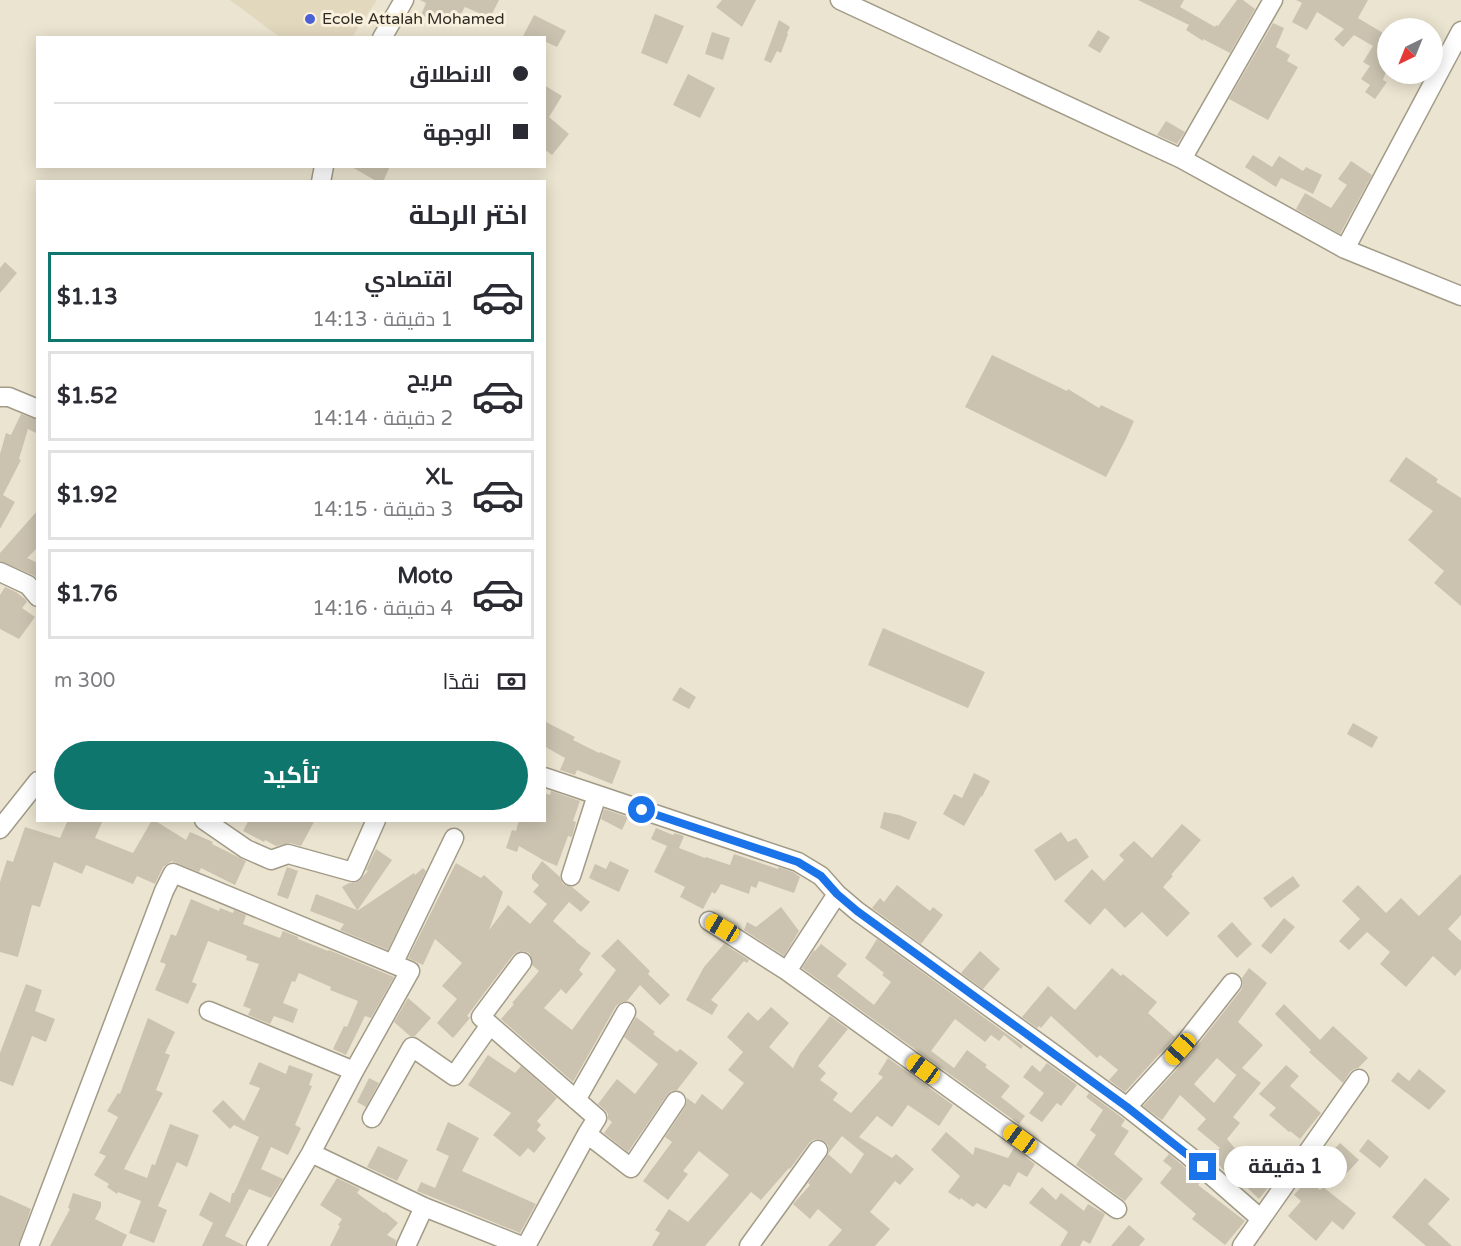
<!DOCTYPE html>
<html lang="ar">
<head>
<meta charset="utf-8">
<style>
	body { margin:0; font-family:"Varela Round",Cairo,sans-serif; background:#f2f2f3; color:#2b2b33; direction:rtl; height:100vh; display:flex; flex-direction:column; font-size:22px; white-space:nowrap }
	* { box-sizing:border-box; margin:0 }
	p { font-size:20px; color:#7c7c81 }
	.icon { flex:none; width:33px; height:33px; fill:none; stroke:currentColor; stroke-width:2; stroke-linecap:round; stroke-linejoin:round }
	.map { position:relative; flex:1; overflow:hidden; direction:ltr }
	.details { position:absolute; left:36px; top:180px; width:510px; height:642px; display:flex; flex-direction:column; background:#fff; border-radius:0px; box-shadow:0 3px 15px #0003; direction:rtl }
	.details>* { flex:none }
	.top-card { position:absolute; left:36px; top:36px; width:510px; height:132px; border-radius:0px; box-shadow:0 3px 15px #0003; direction:rtl; display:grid; align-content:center; height:132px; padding:0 18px; background:#fff }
	.needle { width:39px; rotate:223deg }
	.buttons { position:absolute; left:1377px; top:18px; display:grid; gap:12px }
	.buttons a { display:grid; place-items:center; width:66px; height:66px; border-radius:50%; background:#fff; box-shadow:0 3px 15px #0003; font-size:30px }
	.end { position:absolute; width:27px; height:27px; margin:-14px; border:8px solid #1a73e8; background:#fff; box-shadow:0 0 0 3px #fff }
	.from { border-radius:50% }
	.bubble { position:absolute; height:42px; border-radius:21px; background:#fff; box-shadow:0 3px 15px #0003; font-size:20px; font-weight:700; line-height:42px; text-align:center; direction:rtl }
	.car { position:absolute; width:18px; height:36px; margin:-18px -9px; border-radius:8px; box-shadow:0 0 4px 2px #0007; background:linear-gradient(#f5c518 24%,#345 0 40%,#f5c518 0 76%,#345 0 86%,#f5c518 0) }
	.top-card b { display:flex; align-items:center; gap:21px; height:57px; font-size:22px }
	.top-card b+b { border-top:2px solid #e1e1e2 }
	.top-card i { width:15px; height:15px; background:#2b2b33 }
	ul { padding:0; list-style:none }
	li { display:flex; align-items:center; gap:18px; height:90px; margin:0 12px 9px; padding:0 6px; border:3px solid #e1e1e2; border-radius:0px }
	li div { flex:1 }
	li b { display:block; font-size:22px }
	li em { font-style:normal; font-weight:700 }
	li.selected { border-color:#0f766e }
	li>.icon { width:54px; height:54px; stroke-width:1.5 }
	h2 { padding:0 18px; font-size:27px; line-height:72px }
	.pay { display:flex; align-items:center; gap:15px; height:66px; padding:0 18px; font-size:22px }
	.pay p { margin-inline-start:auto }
	.action { display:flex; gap:12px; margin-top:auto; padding:12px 18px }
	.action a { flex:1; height:69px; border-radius:36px; background:#0f766e; color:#fff; font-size:24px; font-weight:700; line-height:69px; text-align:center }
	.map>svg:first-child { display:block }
	.built { fill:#e2d8be }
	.building { fill:#cbc3b0; fill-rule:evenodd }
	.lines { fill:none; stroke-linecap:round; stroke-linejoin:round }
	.minor-casing { stroke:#a29b88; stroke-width:21 }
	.minor { stroke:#fff; stroke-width:18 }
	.route { stroke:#1a73e8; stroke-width:8 }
	.poi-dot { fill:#4961d5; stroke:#f9f1dd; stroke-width:2 }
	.labels { text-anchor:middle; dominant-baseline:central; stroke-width:6; stroke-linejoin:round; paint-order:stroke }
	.poi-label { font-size:16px; fill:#2f2c25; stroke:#f9f1dd; text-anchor:start }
</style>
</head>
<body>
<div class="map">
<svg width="1461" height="1246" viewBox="0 0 1461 1246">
	<rect width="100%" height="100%" fill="#ebe4d0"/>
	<path class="built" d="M230 0H377L352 37 281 38Z"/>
	<path class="building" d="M420 0H499L490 18 465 7 456 22 442 13 438 22 421 15 426 3Z
		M722 0H756L742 27 716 7Z
		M1138 0H1184L1180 7 1215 27 1216 25 1218 26 1237 0H1243L1255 9 1230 53 1203 39V41L1186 30 1189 25Z
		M1296 0H1368L1358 18 1388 36V66L1383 80 1387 82 1375 99 1365 92 1370 85 1361 79 1370 66 1363 62 1373 46 1354 35 1343 47 1334 39 1344 29 1317 12 1307 30 1292 22 1302 3Z
		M655 14 684 26 667 64 641 53Z
		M534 15 566 31 557 47 544 41V38H522Z
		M779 20 790 27 787 33 788 34 781 53 777 51 771 63 764 60Z
		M1273 23 1284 28 1276 47 1290 55 1287 61 1298 67 1268 120 1229 99Z
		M1098 30 1110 37 1100 53 1088 46Z
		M712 32 730 38 723 60 705 54Z
		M688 74 715 88 700 118 673 105Z
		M544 85 562 96 549 117 569 134 552 155 544 149Z
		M1166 121 1185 132 1177 144 1157 135Z
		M1253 155 1272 167 1279 156 1303 171 1306 167 1322 175 1313 194 1281 178 1276 187 1245 167Z
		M1351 161 1372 175 1340 234 1296 209 1305 193 1331 208 1347 185 1338 179Z
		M350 166H390L383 182H378Z
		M5 262 17 273 0 293V268Z
		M992 355 1067 391 1068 389 1099 408 1101 405 1134 421 1125 441 1106 477 965 407Z
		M21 414 38 420V434L28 429 19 459 21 460 3 495 15 502 0 529V454L6 433 11 435Z
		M1406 457 1438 479 1436 482 1461 498V606L1434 583 1444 571 1408 540 1433 511 1389 481Z
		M38 510V547L27 558 38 563V579L33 575 0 561V553Z
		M5 587 16 592 25 599 27 602 22 608 35 617 19 639 0 629V595Z
		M883 628 985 672 968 708 868 665Z
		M680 687 696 697 689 709 672 700Z
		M544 721 575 737 573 740 599 753 600 752 621 761 612 784 577 770 575 775 560 770 565 758 544 746Z
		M1353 723 1378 737 1372 748 1347 734Z
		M974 773 990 781 982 797 981 796 964 826 943 814 954 794 962 798Z
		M551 791 580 801 573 821 576 822 572 837 568 836 557 866 543 860 519 846 517 852 506 848 512 830 516 831 519 820H544V793L550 795Z
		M604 809 628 817 622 830 601 819Z
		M884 812 899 815 917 822 909 840 880 828Z
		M68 820H103L95 838 133 853 152 820H154L186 840 190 832 213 842 212 844 246 861 235 885 201 868 199 872 172 861 163 867 155 884 137 876 133 884 86 865 82 874 54 862 40 907 32 905 18 957 0 952V882L7 860 13 862 25 827 60 838Z
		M249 820H315L301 846 290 843 276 846 265 840 264 842 243 831Z
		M1182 824 1201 840 1171 875 1173 876 1163 887 1190 913 1167 937 1142 912 1125 928 1105 908 1090 925 1064 901 1092 869 1104 881 1124 860 1119 855 1134 841 1152 858Z
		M656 828 673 835 675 833 684 836 679 848 705 858 706 857 730 865 734 854 778 869 779 867 793 872 800 877 794 893 759 881 756 888 751 886 749 894 721 884 715 894 712 892 703 909 680 897 685 887 654 872 667 846 651 839Z
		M1061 832 1068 842 1076 838 1089 857 1055 881 1034 850Z
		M376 849 392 860 357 911 414 873 415 875 423 868 426 871 388 950 340 930 344 924 310 911 316 894 357 910 342 887 349 883H355L360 880 368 871 366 870Z
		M542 861 560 877 563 884 567 886 572 887 590 902 581 912 569 902 553 921 576 941V942L591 953 579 970 583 974 566 994 561 989 544 1008 572 1030 616 970 601 956 618 939 650 971 648 974 670 995 660 1005 640 985 627 1001 620 1003 616 1006 573 1082 501 1019 514 1004 512 1003 539 971 532 965V958L529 953 523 951 517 952 513 955 467 1016 470 1018 453 1038 437 1023 457 999 442 986 462 963 435 939 423 965 408 958 456 863 481 878 484 875 503 892 489 930 508 905 530 924 547 904 533 892 539 885 532 879V875Z
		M610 861 629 870 619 892 589 878 595 864 606 869Z
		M287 867 298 871 288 899 277 895Z
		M1461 874V915L1448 929 1461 941V969L1455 976 1433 956 1406 987 1380 964 1390 952 1367 932 1349 950 1339 941 1360 919 1342 901 1358 885 1386 913 1401 898 1419 916Z
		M1293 876 1300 886 1271 908 1263 898Z
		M897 885 930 911 933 907 943 915 921 944 872 908 880 898 884 902Z
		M191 899 219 911 220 908 233 913 234 910 246 915 243 924 280 938 283 931 298 937V939L328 951 329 950 394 977 371 1018 365 1016 346 1055 333 1049 344 1026 347 1027 358 1001 330 990 331 987 299 973 295 982 292 981 283 1003 298 1009 293 1023 274 1016 270 1024 248 1015 251 1009 243 1006 259 964 246 960 247 956 208 941 192 982 197 984 188 1004 155 990 166 964 160 962 171 934 176 936Z
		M781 907 799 931 784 956 744 930 747 922 756 927Z
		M1284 918 1295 927 1271 954 1261 946Z
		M1232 922 1252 944 1237 958 1217 936Z
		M877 939 1023 1046 1021 1049 1004 1035 999 1041 991 1035 985 1042 955 1019 931 1051 954 1068 967 1050 987 1065 985 1067 1010 1086 1001 1097 1025 1116 1019 1124 802 968 814 950 815 951 821 944 847 964 837 976 874 1005 891 982 882 975 884 973 865 958Z
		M724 944 749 960 747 963 744 961 711 1000 718 1005 712 1015 686 1000 704 967Z
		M980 951 1000 969 983 989 961 973Z
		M1112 968 1121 976 1123 974 1157 1002 1148 1013 1175 1037 1125 1092 1109 1080 1118 1070 1100 1055 1097 1058 1051 1016 1041 1028 1039 1026 1037 1028 1022 1017 1048 986 1075 1010Z
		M1249 968 1267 983 1238 1022 1263 1045 1242 1068 1261 1083 1233 1117 1240 1123 1227 1139 1250 1166 1254 1162 1274 1180 1259 1199 1232 1173 1229 1176 1217 1163 1215 1164 1208 1158 1220 1148 1197 1129 1206 1119 1180 1095 1162 1120 1143 1106 1189 1056 1241 990 1243 984 1242 978ZM1217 1058 1236 1075 1238 1073 1214 1103 1194 1084Z
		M26 984 42 990 35 1011 55 1019 46 1042 32 1036 13 1086 0 1081V1053Z
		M408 998 431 1018 415 1036H410L394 1022Z
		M1284 1004 1320 1040 1333 1026 1368 1058 1358 1068 1354 1069 1350 1072 1343 1083 1309 1052 1311 1050 1275 1014Z
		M771 1007 789 1023 769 1047 793 1068 800 1054 830 1016 848 1029 818 1066 826 1073 820 1080 838 1093 833 1100 851 1113 883 1077 878 1074 888 1058 953 1105 939 1126 908 1105 892 1127 877 1116 859 1137 892 1158 896 1154 914 1169 900 1185 895 1181 870 1212 890 1229 875 1246H828L842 1230 818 1209 810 1219 793 1204 810 1185 808 1183 827 1156 829 1151 828 1145 824 1141 819 1139 813 1140 809 1143 790 1169 789 1168 761 1200 751 1192 705 1246H652L660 1233 655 1230 669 1209 688 1222 729 1175 699 1151 683 1171 688 1174 668 1200 643 1181 672 1142 665 1137 685 1107 687 1102V1098L695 1104 702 1094 722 1110 744 1083 728 1070 743 1052 727 1037 748 1012 758 1021ZM842 1136 864 1154 851 1174 828 1154Z
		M636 1017 655 1032 653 1034 677 1052 680 1049 698 1063 677 1090 671 1091 667 1095 628 1152 604 1133 612 1122 608 1119V1114L605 1110 598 1104 617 1079 635 1094 658 1064 624 1037Z
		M148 1018 175 1032 165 1053 170 1055 156 1090 163 1093 124 1169 147 1178 152 1164 155 1165 170 1124 199 1135 187 1167 177 1162 158 1206 167 1210 154 1243 129 1233 141 1201 118 1192 117 1194 107 1187 109 1184 94 1175 106 1156 99 1153 118 1117 107 1111 118 1093 120 1094Z
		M488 1055 515 1073 521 1066 557 1098 537 1121 541 1125 537 1130 546 1138 534 1153 528 1148 520 1157 493 1135 511 1113 468 1085Z
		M259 1062 286 1074 289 1065 313 1074 309 1085 312 1086 295 1125 301 1128 288 1155 271 1147 261 1169 283 1179 271 1198 249 1189 225 1236 245 1246H202L213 1223 199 1215 210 1192 230 1203 232 1193H234L259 1137 234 1125 230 1129 212 1111 223 1100 244 1121 260 1088 249 1084Z
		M1047 1063 1077 1085 1061 1106 1057 1103 1042 1122 1029 1113 1044 1093 1023 1077 1032 1065 1040 1072Z
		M1286 1065 1299 1076 1290 1086 1321 1113 1300 1139 1290 1131 1289 1132 1269 1115 1276 1108 1259 1094Z
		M1419 1069 1446 1091 1429 1110 1391 1081 1398 1072 1409 1081Z
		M369 1078 379 1083 366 1107 357 1102Z
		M1089 1093 1125 1120 1121 1126 1129 1131 1114 1154 1143 1179 1125 1201 1076 1165 1096 1135 1090 1130 1103 1110 1086 1097Z
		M448 1122 479 1138 462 1171 536 1204 520 1233 417 1191 421 1182 435 1188 449 1156 436 1150Z
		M946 1132 973 1155 975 1147 1008 1158 1014 1148 1035 1164 1027 1177 1018 1172 1010 1187 1004 1184 986 1209 977 1203 973 1207 961 1198 960 1200 948 1192 960 1176 931 1150Z
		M1368 1139 1389 1157 1380 1168 1359 1151Z
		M1340 1143 1359 1160 1345 1175 1326 1158Z
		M378 1146 408 1160 397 1181 367 1167Z
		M1169 1154 1201 1181 1198 1185 1245 1221 1225 1245 1192 1219 1196 1214 1160 1183 1172 1168 1163 1161Z
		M337 1178 360 1189 357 1193 384 1213 385 1212 398 1223 387 1235 396 1240 395 1246H330L340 1226 338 1225 342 1219 320 1205Z
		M1425 1178 1450 1199 1428 1224 1452 1246H1426L1392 1217Z
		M1308 1179 1320 1190 1323 1187 1356 1213 1343 1230 1332 1221 1316 1241 1288 1216 1301 1201 1294 1195Z
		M1042 1187 1056 1200 1061 1193 1084 1211 1088 1204 1105 1214 1090 1244 1083 1240 1080 1246H1060L1068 1232 1029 1203Z
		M73 1193 101 1202V1207L95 1219 127 1235 122 1246H50L70 1209 68 1208Z
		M0 1195 31 1209 18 1246H0Z
		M1129 1225 1145 1239 1139 1246H1111Z"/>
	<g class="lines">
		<defs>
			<path id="minor" d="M840 0 1182 159 1345 249 1461 296
				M382 38 404 0
				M1182 159 1273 0
				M321 182 324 166
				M1345 249 1461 31
				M0 397H9L38 409
				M0 572 28 585 38 597
				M544 777 798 862 821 876 837 894 857 911 1127 1107 1188 1155 1261 1219
				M204 820 246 849 271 860 288 854 353 872 376 820
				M0 829 38 781
				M571 876 597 795
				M709 921 787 971 1117 1209
				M522 962 481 1017 597 1118 587 1134 526 1246
				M393 964 454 838
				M787 971 837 894
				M209 1011 354 1071
				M576 1100 626 1012
				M1127 1107 1180 1049 1232 983
				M372 1118 412 1047 454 1076 490 1025
				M587 1134 631 1168 676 1101
				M311 1153 424 1207 522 1246
				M29 1246 164 891 173 873 410 971 354 1071 311 1153 256 1246
				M406 1246 424 1207
				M749 1246 818 1150
				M1242 1246 1359 1079"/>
		</defs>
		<use href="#minor" class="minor-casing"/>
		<use href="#minor" class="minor"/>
	</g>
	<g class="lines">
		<path class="route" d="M642 810 798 862 821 876 837 894 857 911 1127 1107 1203 1167"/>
	</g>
	<circle class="poi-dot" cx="310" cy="19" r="6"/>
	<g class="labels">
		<g class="poi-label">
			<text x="322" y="19">Ecole Attalah Mohamed</text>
		</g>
	</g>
</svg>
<div class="buttons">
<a><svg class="needle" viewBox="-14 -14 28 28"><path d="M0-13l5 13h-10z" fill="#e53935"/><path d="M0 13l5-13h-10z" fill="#7c7c81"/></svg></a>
</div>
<i class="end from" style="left:642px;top:810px"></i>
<i class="end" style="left:1203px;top:1167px"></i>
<div class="bubble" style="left:1224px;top:1146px;width:123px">1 دقيقة</div>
<i class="car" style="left:722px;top:928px;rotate:300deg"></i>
<i class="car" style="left:1180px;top:1049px;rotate:222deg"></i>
<i class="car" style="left:923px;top:1069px;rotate:306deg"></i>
<i class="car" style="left:1020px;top:1139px;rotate:306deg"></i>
<div class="top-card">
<b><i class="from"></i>الانطلاق</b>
<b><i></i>الوجهة</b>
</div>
<section class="details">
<h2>اختر الرحلة</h2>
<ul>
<li class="selected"><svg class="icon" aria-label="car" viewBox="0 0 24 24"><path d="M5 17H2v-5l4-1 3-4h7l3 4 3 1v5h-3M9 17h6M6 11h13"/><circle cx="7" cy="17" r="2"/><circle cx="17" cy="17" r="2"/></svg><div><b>اقتصادي</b><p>1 دقيقة · 14:13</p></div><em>$1.13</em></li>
<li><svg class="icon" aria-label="car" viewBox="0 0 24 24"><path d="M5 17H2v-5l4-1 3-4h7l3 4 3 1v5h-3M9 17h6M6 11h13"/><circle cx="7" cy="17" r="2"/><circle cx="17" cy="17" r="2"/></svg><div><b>مريح</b><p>2 دقيقة · 14:14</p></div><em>$1.52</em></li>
<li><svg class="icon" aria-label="car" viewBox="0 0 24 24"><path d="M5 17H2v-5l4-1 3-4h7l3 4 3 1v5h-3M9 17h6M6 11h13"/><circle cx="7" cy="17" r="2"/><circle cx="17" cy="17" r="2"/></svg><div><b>XL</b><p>3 دقيقة · 14:15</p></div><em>$1.92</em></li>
<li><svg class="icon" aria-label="car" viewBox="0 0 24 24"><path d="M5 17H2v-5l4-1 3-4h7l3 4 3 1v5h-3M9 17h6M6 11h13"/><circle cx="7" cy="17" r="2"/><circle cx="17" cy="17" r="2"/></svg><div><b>Moto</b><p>4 دقيقة · 14:16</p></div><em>$1.76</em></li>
</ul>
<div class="pay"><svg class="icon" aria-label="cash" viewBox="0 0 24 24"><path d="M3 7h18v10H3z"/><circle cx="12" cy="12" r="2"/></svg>نقدًا<p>300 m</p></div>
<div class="action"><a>تأكيد</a></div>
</section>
</div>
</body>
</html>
